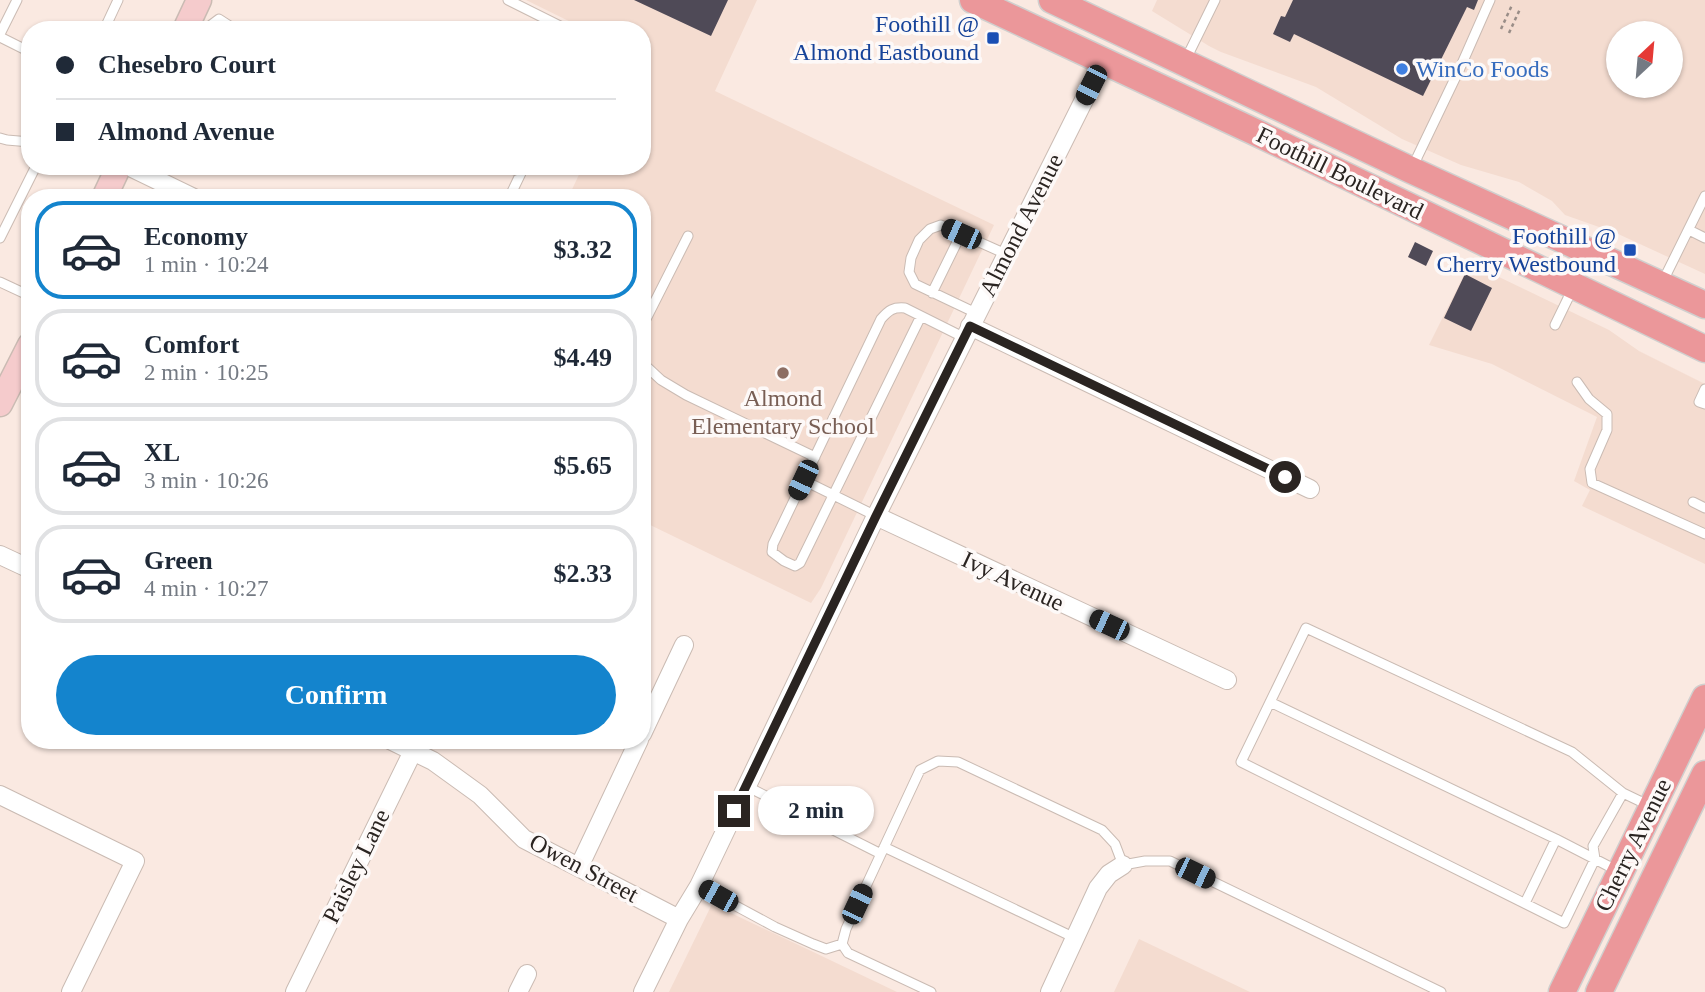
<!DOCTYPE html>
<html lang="en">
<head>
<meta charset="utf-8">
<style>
	body { margin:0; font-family:Georgia,serif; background:#f2f2f3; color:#1f2937; height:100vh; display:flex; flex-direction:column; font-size:26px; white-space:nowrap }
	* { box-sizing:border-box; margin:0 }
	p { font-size:23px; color:#747a83 }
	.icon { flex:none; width:38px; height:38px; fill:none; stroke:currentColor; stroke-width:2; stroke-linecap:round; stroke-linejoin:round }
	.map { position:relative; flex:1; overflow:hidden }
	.details { position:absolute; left:21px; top:189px; width:630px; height:560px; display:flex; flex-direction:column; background:#fff; border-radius:28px; box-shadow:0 2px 5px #0004 }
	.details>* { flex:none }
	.guide { position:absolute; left:21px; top:21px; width:630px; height:154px; border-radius:28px; box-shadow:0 2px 5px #0004; display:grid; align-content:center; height:154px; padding:0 35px; background:#fff }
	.needle { width:46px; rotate:26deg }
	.tools { position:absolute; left:1606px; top:21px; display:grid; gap:14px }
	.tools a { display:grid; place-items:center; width:77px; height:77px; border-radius:50%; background:#fff; box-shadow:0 2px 5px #0004; font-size:35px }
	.end { position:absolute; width:32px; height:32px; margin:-16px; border:9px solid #2a2421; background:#fff; box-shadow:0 0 0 4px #fff }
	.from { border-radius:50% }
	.bubble { position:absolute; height:49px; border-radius:24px; background:#fff; box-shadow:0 2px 5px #0004; font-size:23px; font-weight:600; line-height:49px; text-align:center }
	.car { position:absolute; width:21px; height:42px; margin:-21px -10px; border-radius:9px; box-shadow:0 0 5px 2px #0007; background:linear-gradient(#222 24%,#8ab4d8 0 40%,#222 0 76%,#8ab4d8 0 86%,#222 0) }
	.guide b { display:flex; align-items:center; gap:24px; height:66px; font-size:26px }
	.guide b+b { border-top:2px solid #e0e1e3 }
	.guide i { width:18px; height:18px; background:#1f2937 }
	ul { padding:12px 0 0; list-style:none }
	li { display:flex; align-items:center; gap:21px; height:98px; margin:0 14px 10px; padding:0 21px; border:4px solid #e0e1e3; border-radius:28px }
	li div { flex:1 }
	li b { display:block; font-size:26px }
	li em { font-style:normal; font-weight:600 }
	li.on { border-color:#1484cd }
	li>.icon { width:63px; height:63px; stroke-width:1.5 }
	.cta { display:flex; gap:14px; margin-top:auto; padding:14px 35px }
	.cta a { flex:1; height:80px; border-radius:42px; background:#1484cd; color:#fff; font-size:28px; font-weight:600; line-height:80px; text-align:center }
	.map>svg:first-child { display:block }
	.built { fill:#f4dcd0; fill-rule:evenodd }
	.building { fill:#4f4a57 }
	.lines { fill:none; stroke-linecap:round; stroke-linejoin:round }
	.lane-casing { stroke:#cabbb3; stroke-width:11 }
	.street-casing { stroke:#cabbb3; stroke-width:20 }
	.secondary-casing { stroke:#cabbb3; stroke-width:27 }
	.primary-casing { stroke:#d0cfce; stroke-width:29 }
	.path { stroke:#998d87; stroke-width:2.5; stroke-dasharray:3.5 3.5; stroke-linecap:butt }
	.lane { stroke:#fff; stroke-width:9 }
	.street { stroke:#fff; stroke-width:18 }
	.secondary { stroke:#f5cbcc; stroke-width:24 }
	.primary { stroke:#eb979a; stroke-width:26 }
	.route { stroke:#2a2421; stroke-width:9 }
	.transit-dot { fill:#1a4fb4; stroke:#fdf9f8; stroke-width:2.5 }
	.shop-dot { fill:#3f7fe0; stroke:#fdf9f8; stroke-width:2.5 }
	.education-dot { fill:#8d6e63; stroke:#fdf9f8; stroke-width:2.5 }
	.labels { text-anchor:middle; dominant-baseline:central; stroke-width:7; stroke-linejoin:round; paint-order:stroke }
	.transit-label { font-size:24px; fill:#164399; stroke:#fdf9f8; text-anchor:end }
	.shop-label { font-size:24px; fill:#366cbe; stroke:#fdf9f8; text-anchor:start }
	.street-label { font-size:24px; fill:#2a2421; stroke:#fdf9f8 }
	.education-label { font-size:24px; fill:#785e54; stroke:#fdf9f8 }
</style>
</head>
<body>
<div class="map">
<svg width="1705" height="992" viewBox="0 0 1705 992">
	<rect width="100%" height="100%" fill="#fae9e1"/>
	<path class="built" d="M526 0H757L715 91 994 225 821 588 811 603 642 521V198H568L583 166H642V30H587Z
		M1157 0H1705V274L1616 233 1565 215 1552 201 1519 182 1461 165 1402 139 1316 87 1221 52 1209 46 1152 11ZM1619 33H1671V86H1619Z
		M1470 263 1609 330 1639 351 1705 384V564L1582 506 1590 490 1574 481 1597 417 1492 364 1429 345Z
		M712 904 807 949 897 992H669Z
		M1139 939 1250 992H1114Z"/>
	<path class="building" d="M634 0H728L711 36Z
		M1293 0H1478L1474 10 1467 7 1423 96 1294 34 1290 42 1273 34 1281 16 1285 17Z
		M1415 242 1433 251 1426 266 1408 257Z
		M1465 274 1492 288 1471 331 1444 318Z"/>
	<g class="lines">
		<defs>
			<path id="lane" d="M508 0 568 30
				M211 25 219 19 236 30
				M104 30 118 0
				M0 34 17 0
				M0 37 30 52
				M1185 61 1215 0
				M0 138 7 140 30 142
				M506 166 521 173 509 198
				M1412 168 1460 68 1490 0
				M1689 230 1705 238
				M0 238 36 166
				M0 282 30 296
				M1662 283 1705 196
				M932 293 961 234
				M976 313 915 284 909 272 911 258 919 240 930 229 941 225 1006 254
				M921 316 800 563 795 566 784 561 772 552 773 544 881 319C889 310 893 307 905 308L965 338
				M1555 325 1573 288
				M642 327 688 236
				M642 356 646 366 661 380 686 395 815 457
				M1577 382 1589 399 1607 414V430L1590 469 1592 483 1705 534
				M1705 389 1699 402 1705 404
				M803 480 876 516
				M1693 502 1705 508
				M1270 702 1556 839 1618 871
				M746 786 881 854
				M1623 793 1593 846 1595 859 1564 923 1241 762 1306 628 1572 752 1623 793 1650 806
				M884 847 1075 938
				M699 886 775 927 813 944 826 949 842 944
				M1525 903 1556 839
				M842 944 846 929 920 770 938 761 958 762 1102 830 1115 844 1123 865 1145 861H1170L1441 992
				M842 944 848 953 931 992"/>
			<path id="street" d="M128 166 194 198
				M970 326 1310 489
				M876 516 1227 680
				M0 555 30 569
				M642 734 684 645
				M390 740 433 761 480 795 524 839 679 919
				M0 795 135 861 71 992
				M579 867 639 740
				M295 992 418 741
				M518 992 527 974
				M643 992 679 919 699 886 876 516 1103 62
				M1050 992 1098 888 1109 874 1123 865"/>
			<path id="secondary" d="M185 30 199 0
				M104 198 119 166
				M0 404 30 345"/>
			<path id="primary" d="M973 0 1255 132 1705 349
				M1052 0 1411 170 1705 305
				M1562 992 1705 698
				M1599 992 1705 774"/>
		</defs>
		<use href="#lane" class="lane-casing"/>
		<use href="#street" class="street-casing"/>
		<use href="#secondary" class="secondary-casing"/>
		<use href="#primary" class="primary-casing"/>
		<path class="path" d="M1501 29 1512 5
			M1509 33 1520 9"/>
		<use href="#lane" class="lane"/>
		<use href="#street" class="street"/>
		<use href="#secondary" class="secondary"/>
		<use href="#primary" class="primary"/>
	</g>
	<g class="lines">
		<path class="route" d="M734 811 876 516 970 326 1285 477"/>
	</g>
	<g class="transit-dot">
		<rect x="986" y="31" width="14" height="14" rx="3.5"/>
		<rect x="1623" y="243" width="14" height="14" rx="3.5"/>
	</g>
	<circle class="shop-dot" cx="1402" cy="69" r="7"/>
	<circle class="education-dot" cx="783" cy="373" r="7"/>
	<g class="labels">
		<g class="transit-label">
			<text x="979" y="24">Foothill @<tspan x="979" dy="28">Almond Eastbound</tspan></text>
			<text x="1616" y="236">Foothill @<tspan x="1616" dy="28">Cherry Westbound</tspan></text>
		</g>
		<g class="shop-label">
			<text x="1416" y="69">WinCo Foods</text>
		</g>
		<g class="street-label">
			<text transform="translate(1340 173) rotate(26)">Foothill Boulevard</text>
			<text transform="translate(1021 225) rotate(-63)">Almond Avenue</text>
			<text transform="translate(1013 581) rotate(25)">Ivy Avenue</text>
			<text transform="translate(1633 845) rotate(-64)">Cherry Avenue</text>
			<text transform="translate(356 866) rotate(-64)">Paisley Lane</text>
			<text transform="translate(584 868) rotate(28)">Owen Street</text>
		</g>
		<g class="education-label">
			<text x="783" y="398">Almond<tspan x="783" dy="28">Elementary School</tspan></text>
		</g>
	</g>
</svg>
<div class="tools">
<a><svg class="needle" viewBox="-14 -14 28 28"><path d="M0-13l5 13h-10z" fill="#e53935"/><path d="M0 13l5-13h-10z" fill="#747a83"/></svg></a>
</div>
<i class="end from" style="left:1285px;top:477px"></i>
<i class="end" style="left:734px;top:811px"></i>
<div class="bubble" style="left:758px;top:786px;width:116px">2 min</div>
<i class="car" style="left:1091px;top:85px;rotate:207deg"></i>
<i class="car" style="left:961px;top:234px;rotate:294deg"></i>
<i class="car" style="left:803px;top:480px;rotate:205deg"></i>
<i class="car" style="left:1109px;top:625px;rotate:295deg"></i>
<i class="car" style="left:1195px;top:873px;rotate:116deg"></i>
<i class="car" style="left:718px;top:896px;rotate:299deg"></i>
<i class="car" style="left:857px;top:904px;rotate:25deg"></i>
<div class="guide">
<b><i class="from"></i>Chesebro Court</b>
<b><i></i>Almond Avenue</b>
</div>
<section class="details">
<ul>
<li class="on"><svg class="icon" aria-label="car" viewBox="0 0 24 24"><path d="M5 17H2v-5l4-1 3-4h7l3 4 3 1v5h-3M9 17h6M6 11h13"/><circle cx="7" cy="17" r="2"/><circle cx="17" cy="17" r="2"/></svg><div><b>Economy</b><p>1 min · 10:24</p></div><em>$3.32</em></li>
<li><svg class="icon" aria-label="car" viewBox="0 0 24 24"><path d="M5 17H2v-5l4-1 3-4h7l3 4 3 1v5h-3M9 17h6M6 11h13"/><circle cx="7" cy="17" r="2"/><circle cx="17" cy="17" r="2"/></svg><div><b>Comfort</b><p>2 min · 10:25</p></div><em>$4.49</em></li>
<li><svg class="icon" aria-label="car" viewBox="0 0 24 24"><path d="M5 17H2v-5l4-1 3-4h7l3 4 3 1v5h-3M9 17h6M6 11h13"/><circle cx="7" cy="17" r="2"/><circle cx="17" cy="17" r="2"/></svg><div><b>XL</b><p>3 min · 10:26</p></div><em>$5.65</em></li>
<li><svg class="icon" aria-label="car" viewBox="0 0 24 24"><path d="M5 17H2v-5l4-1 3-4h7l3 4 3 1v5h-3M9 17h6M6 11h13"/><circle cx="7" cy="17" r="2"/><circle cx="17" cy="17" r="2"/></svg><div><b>Green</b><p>4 min · 10:27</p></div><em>$2.33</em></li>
</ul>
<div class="cta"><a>Confirm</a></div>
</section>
</div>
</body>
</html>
